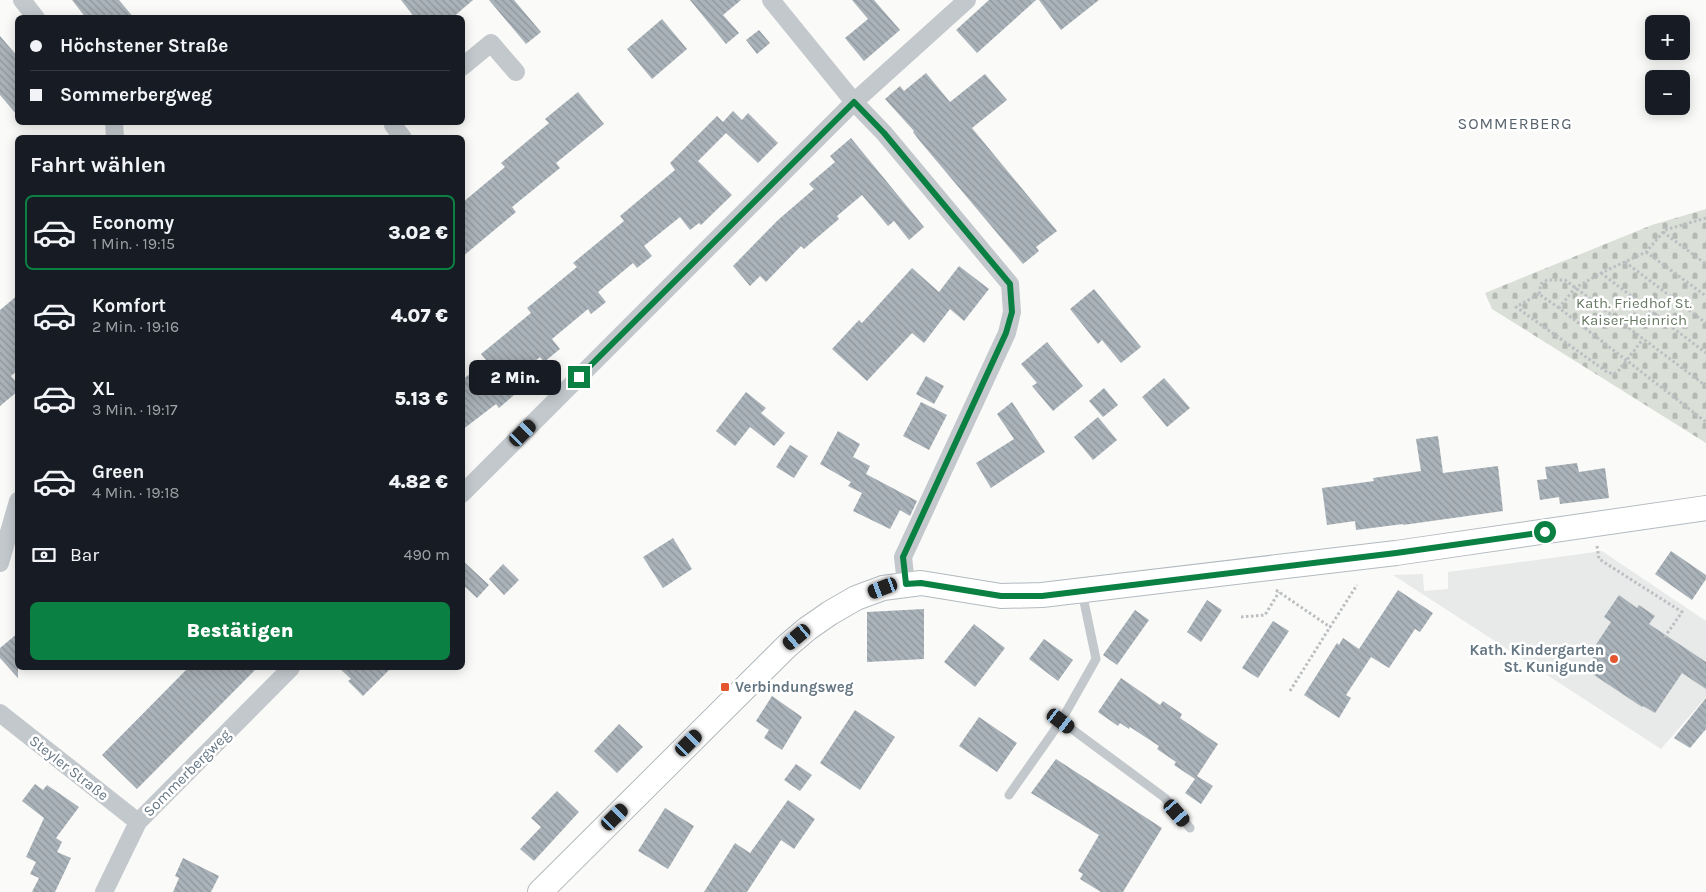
<!DOCTYPE html>
<html lang="de">
<head>
<meta charset="utf-8">
<style>
	body { margin:0; font-family:Karla,sans-serif; background:#242831; color:#f1f3f6; height:100vh; display:flex; flex-direction:column; font-size:19px; white-space:nowrap }
	* { box-sizing:border-box; margin:0 }
	p { font-size:16px; color:#9ea1a6 }
	.icon { flex:none; width:28px; height:28px; fill:none; stroke:currentColor; stroke-width:2; stroke-linecap:round; stroke-linejoin:round }
	.map { position:relative; flex:1; overflow:hidden }
	.details { position:absolute; left:15px; top:135px; width:450px; height:535px; display:flex; flex-direction:column; background:#171b24; border-radius:8px; box-shadow:0 2px 12px #0003 }
	.details>* { flex:none }
	.hud { position:absolute; left:15px; top:15px; width:450px; height:110px; border-radius:8px; box-shadow:0 2px 12px #0003; display:grid; align-content:center; height:110px; padding:0 15px; background:#171b24 }
	.fabs { position:absolute; left:1645px; top:15px; display:grid; gap:10px }
	.fabs a { display:grid; place-items:center; width:45px; height:45px; border-radius:8px; background:#171b24; box-shadow:0 2px 12px #0003; font-size:25px }
	.end { position:absolute; width:22px; height:22px; margin:-11px; border:6px solid #0b8043; background:#fff; box-shadow:0 0 0 2px #fff }
	.from { border-radius:50% }
	.bubble { position:absolute; height:35px; border-radius:8px; background:#171b24; box-shadow:0 2px 12px #0003; font-size:16px; font-weight:800; line-height:35px; text-align:center }
	.car { position:absolute; width:15px; height:30px; margin:-15px -8px; border-radius:6px; box-shadow:0 0 4px 1px #0007; background:linear-gradient(#222 24%,#8ab4d8 0 40%,#222 0 76%,#8ab4d8 0 86%,#222 0) }
	.hud b { display:flex; align-items:center; gap:18px; height:48px; font-size:19px }
	.hud b+b { border-top:1px solid #363941 }
	.hud i { width:12px; height:12px; background:#f1f3f6 }
	ul { padding:0; list-style:none }
	li { display:flex; align-items:center; gap:15px; height:75px; margin:0 10px 8px; padding:0 5px; border:2px solid transparent; border-radius:8px }
	li div { flex:1 }
	li b { display:block; font-size:19px }
	li em { font-style:normal; font-weight:800 }
	li.selected { border-color:#0b8043 }
	li>.icon { width:45px; height:45px; stroke-width:1.5 }
	h2 { padding:0 15px; font-size:22px; line-height:60px }
	.pay { display:flex; align-items:center; gap:12px; height:55px; padding:0 15px; font-size:19px }
	.pay p { margin-inline-start:auto }
	.primary-button { display:flex; gap:10px; margin-top:auto; padding:10px 15px }
	.primary-button a { flex:1; height:58px; border-radius:8px; background:#0b8043; color:#fff; font-size:20px; font-weight:800; line-height:58px; text-align:center }
	.map>svg:first-child { display:block }
	.built { fill:#e8e9e9 }
	.cemetery { fill:url(#cemetery-stones) }
	.building { fill:url(#building-back-hatch) }
	.lines { fill:none; stroke-linecap:round; stroke-linejoin:round }
	.secondary-casing { stroke:#b3babf; stroke-width:26 }
	.path { stroke:#bbbfc2; stroke-width:3; stroke-dasharray:2.5 2.5; stroke-linecap:butt }
	.lane { stroke:#c3c8cc; stroke-width:9 }
	.street { stroke:#c3c8cc; stroke-width:18 }
	.secondary { stroke:#fff; stroke-width:24 }
	.route { stroke:#0b8043; stroke-width:6 }
	.poi-dot { fill:#e4572e; stroke:#fff; stroke-width:2 }
	.labels { text-anchor:middle; dominant-baseline:central; stroke-width:5; stroke-linejoin:round; paint-order:stroke }
	.park-label { font-size:15px; fill:#687a64; stroke:#fff }
	.poi-label { font-size:15px; font-weight:bold; fill:#657683; stroke:#fff; text-anchor:end }
	.street-label { font-size:15px; fill:#657683; stroke:#fff }
	.neighbourhood-label { font-size:16px; letter-spacing:1px; fill:#57646e; stroke:#fff }
</style>
</head>
<body>
<div class="map">
<svg width="1706" height="892" viewBox="0 0 1706 892">
	<defs>
		<pattern id="cemetery-stones" width="16" height="16" patternUnits="userSpaceOnUse" patternTransform="scale(1.25)"><rect width="16" height="16" fill="#dadfd7"/><path d="M2 7V4a2 2 0 0 1 4 0v3zM10 15v-3a2 2 0 0 1 4 0v3z" fill="#b4b9b4"/></pattern>
		<pattern id="building-back-hatch" width="6" height="6" patternUnits="userSpaceOnUse" patternTransform="scale(1.25)"><rect width="6" height="6" fill="#aab3b9"/><path d="M-1 5l2 2M0 0l6 6M5-1l2 2" fill="none" stroke="#8e969c"/></pattern>
	</defs>
	<rect width="100%" height="100%" fill="#fafaf8"/>
	<path class="built" d="M1602 551 1706 621V697L1661 749 1393 575 1423 574 1424 591 1448 589V572Z"/>
	<path class="cemetery" d="M1706 209V443L1492 309 1485 293 1652 225Z"/>
	<path class="building" d="M72 0H119L134 18H86Z
		M401 0H473L452 18H415Z
		M489 0H514L541 32 526 44Z
		M690 0H741L723 15 739 33 726 44Z
		M852 0H874L900 30 864 61 845 38 868 19Z
		M989 0H1036L977 53 956 30Z
		M1039 0H1099L1061 30Z
		M662 19 687 49 652 79 627 49Z
		M759 30 770 43 757 54 746 40Z
		M0 36 18 57V116L0 95Z
		M926 73 950 102 985 74 1007 100 972 128 1057 231 1036 247 1039 251 1023 264 919 140 913 132 914 131 885 99 900 86 904 91Z
		M578 92 604 124 556 163 560 168 512 207 516 212 462 257V203L505 167 501 163 549 123 545 119Z
		M733 111 742 120 748 113 778 143 758 163 726 133 698 161 732 195 701 225 699 223 690 230 680 217 644 246 652 256 637 268 633 263 598 292 606 302 591 314 588 309 552 339 560 349 544 362 540 357 506 385 514 395 499 408 496 404 462 430V380L487 361 481 354 531 313 527 308 577 267 573 263 624 221 620 216 675 170 670 163 717 116 723 122Z
		M851 138 924 227 909 240 894 221 888 226 862 195 837 216 839 219 812 242 804 249 801 246 766 282 760 276 750 286 733 266 778 220 814 189 809 184 835 162 830 156Z
		M959 266 989 289 964 321 950 309 924 343 912 333 867 381 832 349 859 320 862 323 912 268 939 292Z
		M1094 289 1141 347 1121 363 1102 340 1098 344 1070 309Z
		M18 295V370L11 376 18 384V391L0 406V310Z
		M1047 342 1083 386 1053 411 1032 386 1037 383 1021 364Z
		M926 376 944 386 934 404 916 394Z
		M1164 378 1190 408 1167 427 1142 397Z
		M1104 388 1118 405 1103 417 1089 401Z
		M746 392 766 408 761 413 785 433 774 446 750 427 735 446 716 431Z
		M921 402 947 415 929 450 903 436Z
		M1012 402 1045 452 991 488 976 463 1014 439 997 414Z
		M1098 417 1117 440 1093 460 1074 437Z
		M838 431 860 444 853 457 870 466 866 474 917 501 910 516 900 510 890 529 853 511 862 493 848 486 851 482 820 464Z
		M1438 436 1443 473 1498 466 1503 511 1403 525V524L1356 530 1355 521 1327 525 1322 488 1374 481 1373 478 1421 471 1416 439Z
		M790 445 808 456 794 478 776 467Z
		M1577 463 1579 472 1605 468 1609 498 1560 504 1559 497 1540 500 1537 480 1547 479 1545 467Z
		M673 538 692 569 663 588 643 557Z
		M1671 551 1706 575V579L1692 600 1655 574Z
		M462 560 489 585 477 598 462 584Z
		M503 564 519 580 504 595 489 579Z
		M1398 590 1433 613 1420 632 1415 629 1389 668 1371 657 1346 695 1351 698 1339 718 1304 695 1337 643 1339 645 1343 638 1359 649Z
		M1619 595 1637 608 1639 605 1655 616 1649 624 1706 662V689L1682 673 1655 713 1643 706 1642 707 1585 669 1593 658 1589 655 1611 622 1604 617Z
		M1207 600 1222 610 1201 642 1187 632Z
		M924 609V659L867 662V612Z
		M1135 610 1149 620 1117 665 1103 655Z
		M1273 621 1289 631 1258 678 1242 668Z
		M974 624 1005 648 975 687 944 662Z
		M18 633V678L0 658V648Z
		M1044 639 1073 660 1058 681 1029 659Z
		M188 668H257L137 789 102 755Z
		M339 668H391L363 696 348 681 351 679Z
		M1121 678 1160 705 1163 701 1182 714 1180 718 1218 744 1197 776 1213 786 1201 804 1185 793 1195 779 1174 765 1176 762 1157 749 1159 746 1130 727 1129 729 1120 723 1118 726 1098 712Z
		M772 696 802 717 782 750 764 738 769 730 756 721Z
		M1706 698V729L1690 748 1674 738Z
		M855 710 895 737 860 790 820 763Z
		M979 717 1017 743 997 772 959 746Z
		M619 724 643 747 617 773 594 751Z
		M1056 759 1162 828 1123 892H1101L1080 879 1083 874 1078 871 1099 835 1031 793Z
		M796 764 812 775 800 791 784 780Z
		M35 784 43 790 47 785 79 807 56 838 62 842 57 852 71 858 55 892H32L39 878 30 874 36 862 26 857 44 818 22 801Z
		M557 791 579 812 534 861 520 849 541 827 531 818Z
		M788 800 815 819 794 849 781 840 747 892H704L735 843 750 853Z
		M665 808 694 826 668 869 638 851Z
		M183 858 219 876 211 892H173L179 878 175 876Z"/>
	<g class="lines">
		<defs>
			<path id="secondary" d="M540 892 787 646 807 629 830 613 856 598 883 588 921 583 1001 596 1042 595 1396 553 1706 508"/>
		</defs>
		<use href="#secondary" class="secondary-casing"/>
		<path class="path" d="M1706 218 1665 230 1646 252 1601 273 1575 288 1559 308 1706 422
			M1663 232 1706 264
			M1646 252 1706 296
			M1625 262 1706 323
			M1601 273 1706 353
			M1539 294 1541 284 1547 280H1565L1706 386
			M1559 308 1539 294 1516 307 1607 372 1614 374 1619 370 1643 339
			M1597 546 1599 559 1682 612 1664 638
			M1276 590 1330 627 1357 585
			M1241 617 1265 615 1279 592
			M1290 691 1330 627"/>
		<path class="lane" d="M1061 721 1165 798 1190 828
			M1009 795 1061 721 1096 659 1082 592"/>
		<path class="street" d="M22 0 36 18
			M771 0 854 102 884 133 1010 284 1012 312 1007 333 903 557 906 584
			M462 67 491 43 516 72
			M114 122 115 138
			M396 122 393 125 403 138
			M462 494 854 102 967 0
			M0 563 18 501
			M0 713 138 822
			M104 892 138 822 291 668"/>
		<use href="#secondary" class="secondary"/>
	</g>
	<g class="lines">
		<path class="route" d="M579 377 854 102 884 133 1010 284 1012 312 1006 333 903 557 906 584 921 583 1001 596H1042L1396 553 1545 532"/>
	</g>
	<g class="poi-dot">
		<circle cx="1614" cy="659" r="5"/>
		<rect x="720" y="682" width="10" height="10" rx="2.5"/>
	</g>
	<g class="labels">
		<g class="park-label">
			<text x="1634" y="303">Kath. Friedhof St.<tspan x="1634" dy="17">Kaiser-Heinrich</tspan></text>
		</g>
		<g class="poi-label">
			<text x="1604" y="650">Kath. Kindergarten<tspan x="1604" dy="17">St. Kunigunde</tspan></text>
			<text x="735" y="687" text-anchor="start">Verbindungsweg</text>
		</g>
		<g class="street-label">
			<text transform="translate(69 768) rotate(38)">Steyler Straße</text>
			<text transform="translate(187 773) rotate(-45)">Sommerbergweg</text>
		</g>
		<g class="neighbourhood-label">
			<text x="1515" y="123">SOMMERBERG</text>
		</g>
	</g>
</svg>
<div class="fabs">
<a>+</a>
<a>−</a>
</div>
<i class="end from" style="left:1545px;top:532px"></i>
<i class="end" style="left:579px;top:377px"></i>
<div class="bubble" style="left:469px;top:360px;width:92px">2 Min.</div>
<i class="car" style="left:523px;top:433px;rotate:45deg"></i>
<i class="car" style="left:883px;top:588px;rotate:249deg"></i>
<i class="car" style="left:797px;top:637px;rotate:230deg"></i>
<i class="car" style="left:1061px;top:721px;rotate:127deg"></i>
<i class="car" style="left:689px;top:743px;rotate:45deg"></i>
<i class="car" style="left:1177px;top:813px;rotate:139deg"></i>
<i class="car" style="left:615px;top:817px;rotate:45deg"></i>
<div class="hud">
<b><i class="from"></i>Höchstener Straße</b>
<b><i></i>Sommerbergweg</b>
</div>
<section class="details">
<h2>Fahrt wählen</h2>
<ul>
<li class="selected"><svg class="icon" aria-label="car" viewBox="0 0 24 24"><path d="M5 17H2v-5l4-1 3-4h7l3 4 3 1v5h-3M9 17h6M6 11h13"/><circle cx="7" cy="17" r="2"/><circle cx="17" cy="17" r="2"/></svg><div><b>Economy</b><p>1 Min. · 19:15</p></div><em>3.02 €</em></li>
<li><svg class="icon" aria-label="car" viewBox="0 0 24 24"><path d="M5 17H2v-5l4-1 3-4h7l3 4 3 1v5h-3M9 17h6M6 11h13"/><circle cx="7" cy="17" r="2"/><circle cx="17" cy="17" r="2"/></svg><div><b>Komfort</b><p>2 Min. · 19:16</p></div><em>4.07 €</em></li>
<li><svg class="icon" aria-label="car" viewBox="0 0 24 24"><path d="M5 17H2v-5l4-1 3-4h7l3 4 3 1v5h-3M9 17h6M6 11h13"/><circle cx="7" cy="17" r="2"/><circle cx="17" cy="17" r="2"/></svg><div><b>XL</b><p>3 Min. · 19:17</p></div><em>5.13 €</em></li>
<li><svg class="icon" aria-label="car" viewBox="0 0 24 24"><path d="M5 17H2v-5l4-1 3-4h7l3 4 3 1v5h-3M9 17h6M6 11h13"/><circle cx="7" cy="17" r="2"/><circle cx="17" cy="17" r="2"/></svg><div><b>Green</b><p>4 Min. · 19:18</p></div><em>4.82 €</em></li>
</ul>
<div class="pay"><svg class="icon" aria-label="cash" viewBox="0 0 24 24"><path d="M3 7h18v10H3z"/><circle cx="12" cy="12" r="2"/></svg>Bar<p>490 m</p></div>
<div class="primary-button"><a>Bestätigen</a></div>
</section>
</div>
</body>
</html>
